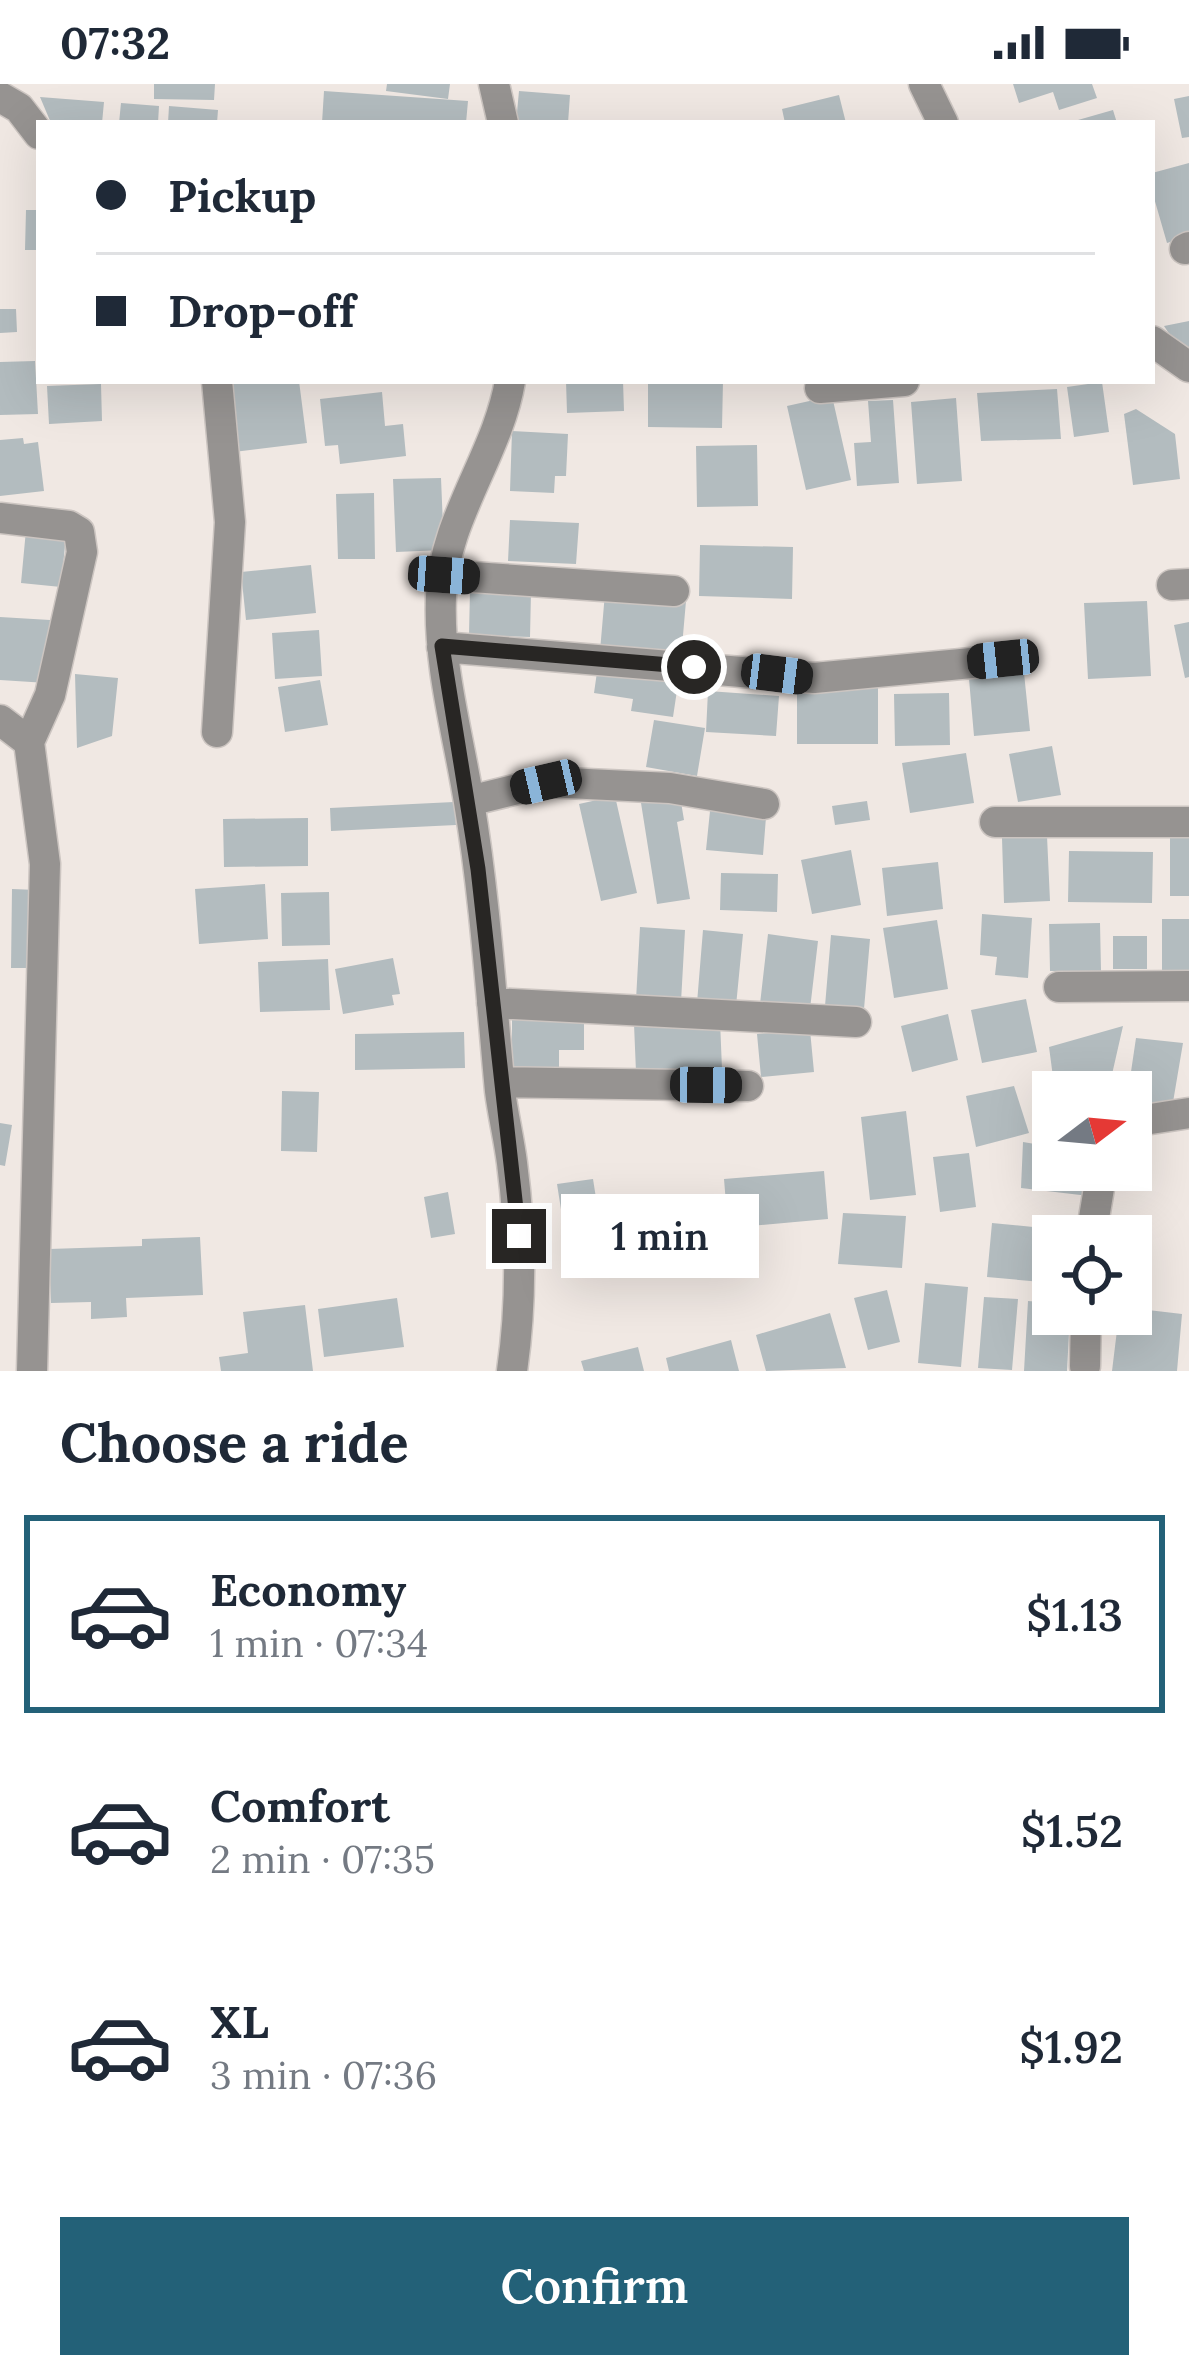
<!DOCTYPE html>
<html lang="en">
<head>
<meta charset="utf-8">
<style>
	body { margin:0; font-family:Lora,serif; background:#f6f6f7; color:#1f2937; height:100vh; display:flex; flex-direction:column; font-size:45px; white-space:nowrap }
	* { box-sizing:border-box; margin:0 }
	p { font-size:39px; color:#747a83 }
	.icon { flex:none; width:66px; height:66px; fill:none; stroke:currentColor; stroke-width:2; stroke-linecap:round; stroke-linejoin:round }
	.map { position:relative; height:1287px; overflow:hidden }
	.drawer { display:flex; flex-direction:column; background:#fff; flex:1 }
	.drawer>* { flex:none }
	.guide { position:absolute; left:36px; top:36px; width:1119px; height:264px; border-radius:0px; box-shadow:0 12px 48px #0002; display:grid; align-content:center; height:264px; padding:0 60px; background:#fff }
	.needle { width:78px; rotate:74deg }
	.controls { position:absolute; left:1032px; top:987px; display:grid; gap:24px }
	.controls a { display:grid; place-items:center; width:120px; height:120px; border-radius:0px; background:#fff; box-shadow:0 12px 48px #0002; font-size:60px }
	.end { position:absolute; width:54px; height:54px; margin:-27px; border:15px solid #282624; background:#fff; box-shadow:0 0 0 6px #fff }
	.from { border-radius:50% }
	.bubble { position:absolute; height:84px; border-radius:0px; background:#fff; box-shadow:0 12px 48px #0002; font-size:39px; font-weight:600; line-height:84px; text-align:center }
	.car { position:absolute; width:36px; height:72px; margin:-36px -18px; border-radius:15px; box-shadow:0 0 9px 3px #0007; background:linear-gradient(#222 24%,#8ab4d8 0 40%,#222 0 76%,#8ab4d8 0 86%,#222 0) }
	.guide b { display:flex; align-items:center; gap:42px; height:114px; font-size:45px }
	.guide b+b { border-top:3px solid #e0e1e3 }
	.guide i { width:30px; height:30px; background:#1f2937 }
	ul { padding:0; list-style:none }
	li { display:flex; align-items:center; gap:36px; height:198px; margin:0 24px 18px; padding:0 36px; border:6px solid transparent; border-radius:0px }
	li div { flex:1 }
	li b { display:block; font-size:45px }
	li em { font-style:normal; font-weight:600 }
	li.active { border-color:#236178 }
	li>.icon { width:108px; height:108px; stroke-width:1.5 }
	h2 { padding:0 60px; font-size:54px; line-height:144px }
	.action { display:flex; gap:24px; margin-top:auto; padding:24px 60px }
	.action a { flex:1; height:138px; border-radius:0px; background:#236178; color:#fff; font-size:48px; font-weight:600; line-height:138px; text-align:center }
	.status { display:flex; justify-content:space-between; align-items:center; height:84px; padding:0 60px; background:#fff; direction:ltr }
	.status svg { height:33px; fill:currentColor }
	.map>svg:first-child { display:block }
	.building { fill:#b3bcbf }
	.lines { fill:none; stroke-linecap:round; stroke-linejoin:round }
	.minor-casing { stroke:#ccc5c1; stroke-width:33 }
	.minor { stroke:#969391; stroke-width:30 }
	.route { stroke:#282624; stroke-width:15 }
</style>
</head>
<body>
<div class="status"><b>07:32</b><svg viewBox="0 0 49 12"><path d="M0 12V9h3v3zM5 12V6h3v6zM10 12V3h3v9zM15 12V0h3v12zM26 1h20v11H26zM47 4h2v5h-2z"/></svg></div>
<div class="map">
<svg width="1189" height="1287" viewBox="0 0 1189 1287">
	<rect width="100%" height="100%" fill="#f0e8e3"/>
	<path class="building" d="M154 0H215L214 16 154 15Z
		M387 0H450L448 15 386 7Z
		M1013 0H1092L1097 14 1059 26 1053 8 1019 19Z
		M324 7 468 17 466 39H322Z
		M519 7 570 11 568 39H516Z
		M839 11 846 39H785L782 25Z
		M1189 12V53L1182 54 1174 15Z
		M40 13 104 18 102 39H51Z
		M121 19 159 22 158 39H119Z
		M169 22 218 26 217 39H168Z
		M1113 26 1117 39H1071V38Z
		M1189 79V152L1167 159 1152 107V89Z
		M26 126H39V166H25Z
		M0 225H16L17 248 0 249Z
		M1189 237V268L1174 257 1164 242Z
		M35 277 38 330 0 331V278Z
		M225 297H299L307 359 234 368Z
		M566 297H623L624 327 567 329Z
		M648 297H723L722 344 648 343Z
		M1102 298 1109 348 1074 353 1067 303Z
		M101 300 102 337 49 340 47 302Z
		M1057 305 1061 355 981 357 977 309Z
		M382 308 385 342 403 340 406 372 340 380 338 361 325 362 320 315Z
		M832 312 851 396 806 406 787 322Z
		M956 314 962 397 917 400 911 318Z
		M893 316 899 399 857 402 854 359 871 358 868 317Z
		M1136 325 1175 350 1180 395 1133 401 1124 330Z
		M512 347 568 350 566 392H555L554 409 510 407Z
		M23 354 24 360 38 358 44 407 0 412V356Z
		M757 361 758 422 697 423 696 362Z
		M441 394 444 466 396 468 393 395Z
		M374 409 375 475H338L336 410Z
		M510 436 579 439 576 480 508 477Z
		M26 446 66 451 61 503 21 499Z
		M700 461 793 463 792 515 699 512Z
		M311 481 316 529 246 536 241 488Z
		M470 506 531 508 530 553 469 551Z
		M605 509 686 517 681 574 600 567Z
		M1147 517 1151 592 1088 595 1084 519Z
		M0 533 50 536 47 599 0 596Z
		M1189 538V593L1185 594 1174 541Z
		M319 546 322 592 275 595 272 549Z
		M598 581 679 593 673 633 631 627 633 615 594 609Z
		M1024 589 1030 647 974 652 969 595Z
		M75 590 118 594 112 652 77 664Z
		M320 596 328 641 285 648 278 603Z
		M797 604H878V660H797Z
		M708 607 779 612 776 652 706 648Z
		M949 609 950 661 895 662 894 610Z
		M654 636 705 644 697 692 646 683Z
		M1052 662 1061 711 1018 718 1009 670Z
		M966 669 974 719 910 729 902 679Z
		M615 712 637 809 601 817 579 720Z
		M680 712 684 736 677 738 690 815 657 820 641 719Z
		M867 717 870 736 835 741 832 722Z
		M454 718 456 741 331 747 330 724Z
		M710 727 766 733 763 771 706 766Z
		M308 734V782L224 783 223 735Z
		M1047 752 1050 817 1004 819 1002 754Z
		M1170 752H1189V812H1170Z
		M851 766 861 821 812 830 801 776Z
		M1069 767 1153 768 1152 819 1068 818Z
		M938 778 943 825 887 832 882 784Z
		M721 789 778 790 777 828 720 826Z
		M265 800 268 855 199 860 195 805Z
		M12 805 37 806 36 884H11Z
		M329 808 330 861 282 862 281 809Z
		M982 830 1032 834 1028 894 995 891 997 873 980 871Z
		M1162 835H1189V893L1162 894Z
		M937 836 948 905 894 914 883 844Z
		M1100 839 1101 887H1050L1049 840Z
		M640 843 685 846 681 918 636 916Z
		M703 846 743 850 736 922 697 919Z
		M768 850 818 857 810 925 760 920Z
		M831 851 870 855 864 925 825 922Z
		M1113 852H1147V885H1113Z
		M393 874 400 910 392 911 394 921 343 930 335 885Z
		M328 875 330 926 260 928 258 878Z
		M1026 915 1037 968 982 979 971 926Z
		M512 927H584V966H559V994H512Z
		M948 930 958 976 912 988 901 942Z
		M720 937 722 985 636 988 634 940Z
		M1123 942 1108 1008H1055L1049 963Z
		M810 946 814 988 761 993 757 950Z
		M464 948 465 984 355 986V950Z
		M1136 954 1183 959 1172 1024 1131 1015 1128 1008Z
		M1014 1002 1029 1049 976 1063 966 1012Z
		M282 1007 319 1008 317 1068 281 1067Z
		M906 1027 916 1111 870 1116 861 1033Z
		M0 1039 12 1041 5 1082 0 1081Z
		M1023 1058 1053 1063V1086H1091L1089 1112 1021 1104Z
		M969 1069 976 1123 940 1128 933 1073Z
		M824 1087 828 1135 728 1144 724 1095Z
		M593 1095 602 1152 566 1157 557 1100Z
		M448 1108 455 1150 431 1154 424 1113Z
		M843 1129 906 1132 902 1184 838 1180Z
		M992 1139 1073 1147 1072 1152H1053V1199L987 1193Z
		M200 1153 203 1211 126 1214 127 1233 91 1235V1218L51 1219 49 1165 142 1162V1155Z
		M925 1199 968 1203 961 1283 918 1279Z
		M887 1206 900 1258 868 1266 854 1214Z
		M984 1213 1018 1215 1012 1286 978 1284Z
		M397 1214 404 1263 324 1273 318 1225Z
		M1028 1217 1053 1219V1230H1070L1067 1287H1024Z
		M305 1221 313 1287H221L219 1273 248 1269 243 1228Z
		M1131 1224 1182 1230 1177 1287H1112L1119 1230H1131Z
		M830 1229 846 1284 766 1287 756 1251Z
		M731 1256 739 1287H669L666 1274Z
		M638 1263 644 1287H584L581 1277Z"/>
	<g class="lines">
		<defs>
			<path id="minor" d="M494 0 503 39
				M924 0 943 39
				M0 13 19 24 39 50
				M1185 165 1189 163
				M1152 257 1189 283
				M510 297C498 370 443 436 441 512 438 583 458 649 469 718 485 813 491 911 500 1007 503 1031 509 1055 512 1079 521 1148 522 1218 512 1287
				M820 304 904 297
				M0 434 69 442 79 448 82 468 50 611 29 658 45 780 32 1287
				M444 491 674 507
				M1172 501 1189 500
				M442 563 814 594 1003 576
				M0 636 29 658
				M217 648 230 438 217 297
				M469 717 546 698 670 704 764 720
				M995 738H1189
				M1059 903 1189 902
				M492 919 856 938
				M500 998 748 1002
				M1131 1038 1189 1029
				M1091 1152 1102 1086
				M1085 1282 1086 1230"/>
		</defs>
		<use href="#minor" class="minor-casing"/>
		<use href="#minor" class="minor"/>
	</g>
	<g class="lines">
		<path class="route" d="M519 1152 478 785 442 562 694 583"/>
	</g>
</svg>
<div class="controls">
<a><svg class="needle" viewBox="-14 -14 28 28"><path d="M0-13l5 13h-10z" fill="#e53935"/><path d="M0 13l5-13h-10z" fill="#747a83"/></svg></a>
<a><svg class="icon" aria-label="locate" viewBox="0 0 24 24"><circle cx="12" cy="12" r="6"/><path d="M12 2v4M12 18v4M2 12h4M18 12h4"/></svg></a>
</div>
<i class="end from" style="left:694px;top:583px"></i>
<i class="end" style="left:519px;top:1152px"></i>
<div class="bubble" style="left:561px;top:1110px;width:198px">1 min</div>
<i class="car" style="left:444px;top:491px;rotate:94deg"></i>
<i class="car" style="left:1003px;top:575px;rotate:264deg"></i>
<i class="car" style="left:777px;top:590px;rotate:97deg"></i>
<i class="car" style="left:546px;top:698px;rotate:257deg"></i>
<i class="car" style="left:706px;top:1001px;rotate:91deg"></i>
<div class="guide">
<b><i class="from"></i>Pickup</b>
<b><i></i>Drop-off</b>
</div>
</div>
<section class="drawer">
<h2>Choose a ride</h2>
<ul>
<li class="active"><svg class="icon" aria-label="car" viewBox="0 0 24 24"><path d="M5 17H2v-5l4-1 3-4h7l3 4 3 1v5h-3M9 17h6M6 11h13"/><circle cx="7" cy="17" r="2"/><circle cx="17" cy="17" r="2"/></svg><div><b>Economy</b><p>1 min · 07:34</p></div><em>$1.13</em></li>
<li><svg class="icon" aria-label="car" viewBox="0 0 24 24"><path d="M5 17H2v-5l4-1 3-4h7l3 4 3 1v5h-3M9 17h6M6 11h13"/><circle cx="7" cy="17" r="2"/><circle cx="17" cy="17" r="2"/></svg><div><b>Comfort</b><p>2 min · 07:35</p></div><em>$1.52</em></li>
<li><svg class="icon" aria-label="car" viewBox="0 0 24 24"><path d="M5 17H2v-5l4-1 3-4h7l3 4 3 1v5h-3M9 17h6M6 11h13"/><circle cx="7" cy="17" r="2"/><circle cx="17" cy="17" r="2"/></svg><div><b>XL</b><p>3 min · 07:36</p></div><em>$1.92</em></li>
</ul>
<div class="action"><a>Confirm</a></div>
</section>
</body>
</html>
